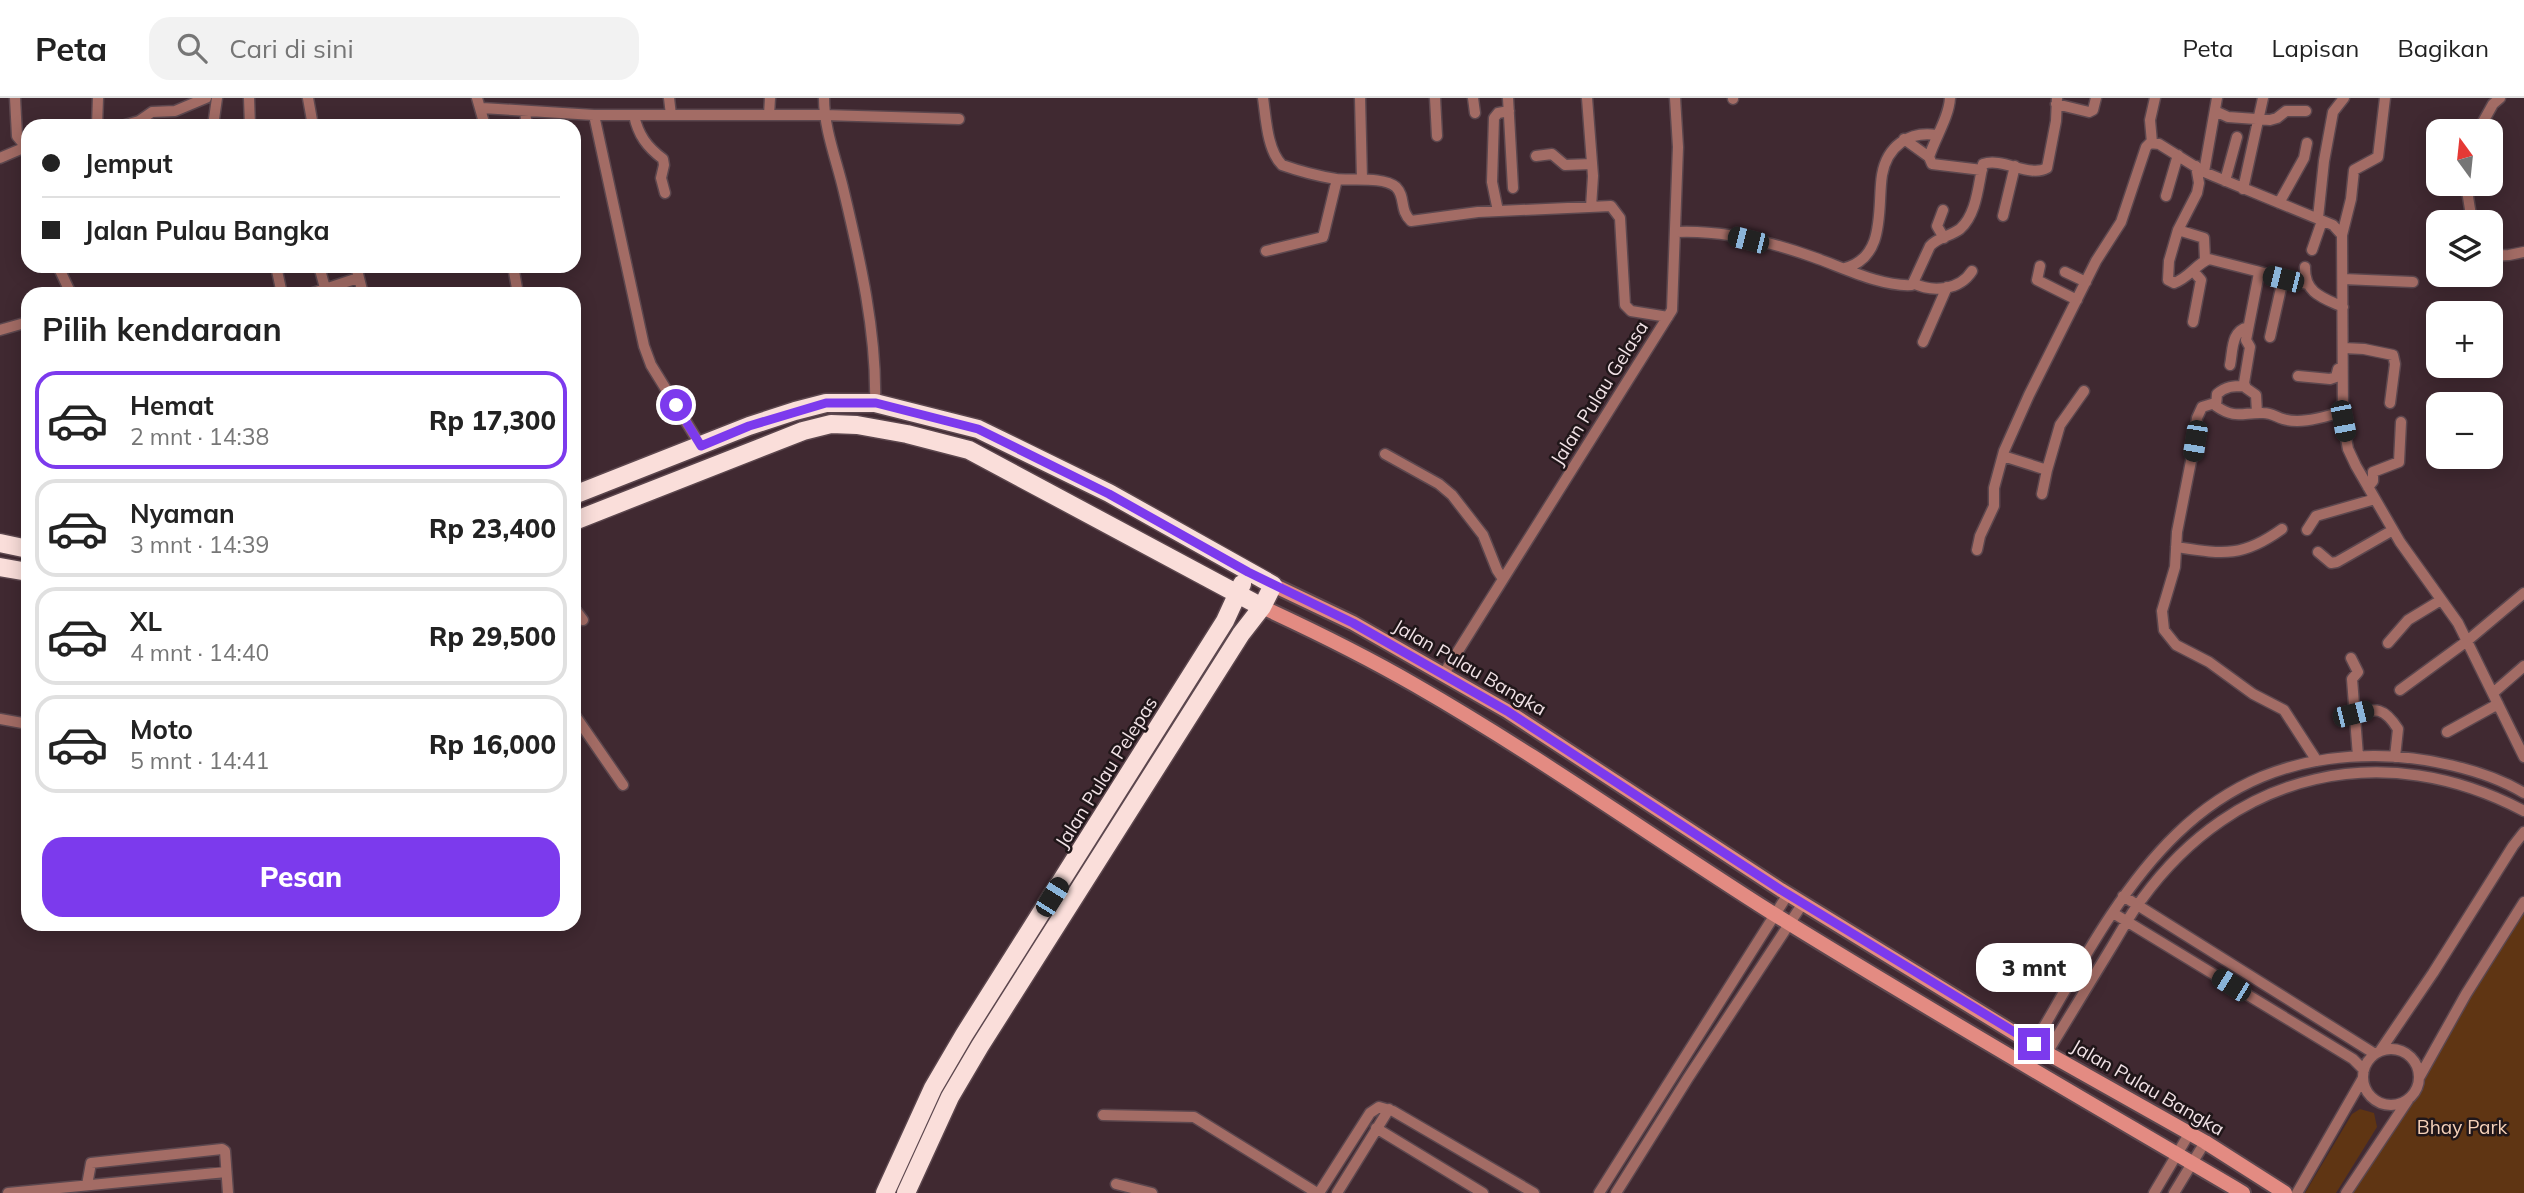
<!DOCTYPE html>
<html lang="id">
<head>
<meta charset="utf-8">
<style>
	body { margin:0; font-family:Mulish,sans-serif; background:#f2f2f2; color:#222; height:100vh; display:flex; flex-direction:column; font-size:26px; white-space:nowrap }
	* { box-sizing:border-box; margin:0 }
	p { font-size:23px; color:#767676 }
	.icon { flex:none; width:38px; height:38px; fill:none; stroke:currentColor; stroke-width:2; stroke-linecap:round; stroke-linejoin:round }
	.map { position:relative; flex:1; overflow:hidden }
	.drawer { position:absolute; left:21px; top:189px; width:560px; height:644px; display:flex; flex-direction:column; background:#fff; border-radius:21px; box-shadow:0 4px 18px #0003 }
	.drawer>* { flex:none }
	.top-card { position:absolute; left:21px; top:21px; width:560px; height:154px; border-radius:21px; box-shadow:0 4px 18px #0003; display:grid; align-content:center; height:154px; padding:0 21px; background:#fff }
	.needle { width:46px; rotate:345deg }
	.buttons { position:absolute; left:2426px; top:21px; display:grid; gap:14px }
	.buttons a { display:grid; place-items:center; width:77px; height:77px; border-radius:14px; background:#fff; box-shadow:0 4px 18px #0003; font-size:35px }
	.end { position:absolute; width:32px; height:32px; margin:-16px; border:9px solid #7c3aed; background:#fff; box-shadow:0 0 0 4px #fff }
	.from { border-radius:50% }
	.bubble { position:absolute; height:49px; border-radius:21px; background:#fff; box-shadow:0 4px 18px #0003; font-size:23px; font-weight:800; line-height:49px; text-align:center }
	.car { position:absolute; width:21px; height:42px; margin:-21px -10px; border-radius:9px; box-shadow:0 0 5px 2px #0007; background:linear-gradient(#222 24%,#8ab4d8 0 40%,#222 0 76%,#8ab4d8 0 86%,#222 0) }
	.top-card b { display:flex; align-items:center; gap:24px; height:66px; font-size:26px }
	.top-card b+b { border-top:2px solid #e0e0e0 }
	.top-card i { width:18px; height:18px; background:#222 }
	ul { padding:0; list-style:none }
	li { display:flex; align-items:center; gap:21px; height:98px; margin:0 14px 10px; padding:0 7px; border:4px solid #e0e0e0; border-radius:21px }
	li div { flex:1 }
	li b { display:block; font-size:26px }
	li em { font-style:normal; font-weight:800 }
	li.selected { border-color:#7c3aed }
	li>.icon { width:63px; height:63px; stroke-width:1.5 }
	h2 { padding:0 21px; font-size:32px; line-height:84px }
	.action { display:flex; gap:14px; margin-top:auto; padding:14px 21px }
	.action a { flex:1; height:80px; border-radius:21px; background:#7c3aed; color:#fff; font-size:28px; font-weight:800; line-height:80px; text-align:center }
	header { display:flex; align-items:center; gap:42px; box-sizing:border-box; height:98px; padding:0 35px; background:#fff; border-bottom:2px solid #e0e0e0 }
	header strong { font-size:33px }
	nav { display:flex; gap:38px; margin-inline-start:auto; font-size:24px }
	.search { width:490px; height:63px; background:#f2f2f2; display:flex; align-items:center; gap:18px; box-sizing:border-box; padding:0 24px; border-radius:21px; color:#767676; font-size:26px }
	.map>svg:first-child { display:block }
	.green { fill:#5f3513 }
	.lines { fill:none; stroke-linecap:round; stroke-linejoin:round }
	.street-casing { stroke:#5c474e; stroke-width:13 }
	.secondary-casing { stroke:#5c474e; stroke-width:18 }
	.highway-casing { stroke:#5c474e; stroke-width:21 }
	.street { stroke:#a36c65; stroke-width:10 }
	.secondary { stroke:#e38b82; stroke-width:14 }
	.highway { stroke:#fadeda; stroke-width:18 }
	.route { stroke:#7c3aed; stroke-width:9 }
	.labels { text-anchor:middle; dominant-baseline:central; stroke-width:5; stroke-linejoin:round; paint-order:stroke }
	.street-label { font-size:19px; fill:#f1e2e6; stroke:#201619 }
	.park-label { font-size:19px; fill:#f5d1b9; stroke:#201619 }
</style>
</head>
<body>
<header>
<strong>Peta</strong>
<div class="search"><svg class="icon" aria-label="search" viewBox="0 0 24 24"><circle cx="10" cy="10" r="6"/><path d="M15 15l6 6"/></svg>Cari di sini</div>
<nav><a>Peta</a><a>Lapisan</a><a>Bagikan</a></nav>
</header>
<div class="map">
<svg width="2524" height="1095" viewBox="0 0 2524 1095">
	<rect width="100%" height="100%" fill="#402931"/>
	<path class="green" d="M2524 800V1095H2351Z
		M2360 1011 2374 1015 2377 1029 2336 1095H2305L2352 1016Z"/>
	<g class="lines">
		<defs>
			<path id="street" d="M15 0 17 38 26 49 28 58
				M249 0 250 28
				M308 0 313 28
				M477 0 485 28
				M669 0 671 17
				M824 0C824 32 837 63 844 94 860 161 877 236 875 305
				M1263 0C1266 20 1267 52 1282 67 1299 73 1318 78 1336 81 1351 83 1383 78 1396 89 1406 99 1399 112 1411 123L1478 114 1611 108 1620 120 1625 207 1631 213 1668 219
				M1360 0 1362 81
				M1435 0 1437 38
				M1473 0 1475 15
				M1508 0 1513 90
				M1587 0 1593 78 1591 109
				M1733 1V0
				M2056 6 2089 14 2093 12 2096 0
				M482 10 594 17H824L959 21
				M2215 13 2228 19 2270 22 2277 20 2286 13H2306
				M525 14 527 28
				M594 17 644 248 651 267 701 348
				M634 17C638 37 647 49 663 61L664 67 661 80 665 95
				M769 17 770 0
				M97 28 98 0
				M122 28 139 23 152 14 175 13 206 0
				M213 28 217 0
				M2478 33 2493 6 2500 0
				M1904 41 1929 59 1932 66 1982 72
				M2152 45 2150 22 2155 0
				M1536 58 1552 56 1565 67 1592 66
				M1929 59C1935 40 1949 19 1950 0
				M0 60 28 48
				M2196 68 2199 85 2197 95 2178 132 2169 163 2168 182 2174 185C2189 180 2196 166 2209 161L2307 186
				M2204 74 2217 0
				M2225 83 2237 39
				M2466 86 2472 124
				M2243 91 2263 0
				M2166 98 2178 57
				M2279 105 2304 60 2307 45
				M1943 112 1937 128 1944 140
				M1498 113 1492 84 1494 20 1498 15 1509 13
				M2003 118 2015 68
				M2318 120 2324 63 2333 14 2344 0
				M2178 132 2204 140 2205 161
				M1676 134C1721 132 1771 144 1813 159 1842 169 1881 189 1912 187L1930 148C1938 139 1951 138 1960 131 1977 116 1978 87 1983 66 2003 59 2029 80 2047 70L2056 23 2057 0
				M2342 137 2351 101 2354 72 2378 59 2385 0
				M2312 152 2322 123
				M1266 153 1323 139 1337 81
				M2490 158 2509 157 2524 154
				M58 168 71 196
				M276 168 282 196
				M319 168 325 190
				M356 168 363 196
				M513 168 518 196
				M2040 168 2037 182 2077 202
				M2305 169C2304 195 2323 200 2343 209
				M1845 170C1887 159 1877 108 1882 77 1887 48 1909 33 1936 37
				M2065 174 2086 184
				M2343 181 2413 184
				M1913 185C1933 195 1960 192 1972 173
				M310 196 358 180
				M2193 224 2201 182 2194 174
				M0 232 28 224
				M2270 239 2283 181
				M1923 244 1947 189
				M2343 250 2364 251 2393 257 2395 266 2390 305
				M2230 267C2233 252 2231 233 2248 229
				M2298 278 2330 281 2336 279 2338 271 2342 269
				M2245 288C2233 288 2226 288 2217 296L2216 308C2236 322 2243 314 2263 315 2272 315 2276 319 2283 321 2302 327 2325 318 2343 314
				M2215 305 2202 309 2197 320 2192 358 2177 434 2175 469 2162 513 2164 532 2176 547 2209 564 2253 596 2284 612 2317 663
				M2257 315 2256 297 2246 290 2244 285 2250 249 2246 242 2259 175
				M1385 356 1439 386 1452 397 1483 437 1497 472 1503 481
				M2003 358 2047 372 2042 396
				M2047 372 2060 327 2084 293
				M2368 389 2373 383V374L2399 364 2401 324
				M2307 432 2316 418 2375 401
				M2176 449C2223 456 2242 460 2282 431
				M1977 452 1980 438 1994 408V390L2004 353 2029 297 2096 163 2121 124 2146 49 2150 45 2159 46 2204 74 2333 127 2342 137 2343 323 2348 351 2356 368 2400 444 2458 525 2524 659
				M2318 454 2331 465 2337 464 2393 432
				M574 510 583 522
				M2388 545 2408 522 2441 502
				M2351 560 2358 574 2352 581 2358 658
				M1443 577 1672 212 1678 49 1675 0
				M2400 592 2467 543 2524 495
				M2493 595 2524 568
				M574 616 623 687
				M2353 616C2377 610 2384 609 2398 631L2395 659
				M0 621 28 626
				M2447 634 2498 606
				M2123 798 2375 956
				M2113 815 2353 961 2364 972
				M2034 946C2117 804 2185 657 2375 658 2422 658 2484 671 2524 695
				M2363 979a28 28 0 1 1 56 0a28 28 0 1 1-56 0Z
				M2380 953 2433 875 2513 748 2524 734
				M2047 955C2068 920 2090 885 2111 850 2121 834 2130 816 2142 801 2235 673 2384 639 2524 713
				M2420 978 2466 896 2524 804
				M1103 1017 1194 1019 1317 1095
				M1376 1030 1483 1095
				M1116 1086 1152 1095
				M87 1087 91 1065 222 1051 225 1053 228 1095
				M8 1095 226 1074
				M1319 1095 1370 1015 1379 1009 1393 1013 1534 1095
				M1337 1095 1389 1011
				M1599 1095 1788 796
				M1616 1095 1688 980 1803 805
				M2154 1095 2189 1036
				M2174 1095 2205 1044
				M2297 1095 2363 980
				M2346 1095 2408 1002"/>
			<path id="secondary" d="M1273 487 1353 525 1507 613 1781 792 2047 955 2205 1044 2285 1095
				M1262 509C1314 533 1365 558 1415 587 1537 657 1651 738 1769 813 1925 910 2085 1002 2243 1095"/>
			<path id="highway" d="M574 397 749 328 795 313 826 305H875L978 331 1109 395 1273 487 1262 509 1241 536 980 948 950 999 906 1095
				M574 423 803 333 831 326 857 327 907 336 969 352 1262 509
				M0 445 28 451
				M0 469 28 474
				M885 1095 933 990 964 937 1225 523 1242 486"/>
		</defs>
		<use href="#street" class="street-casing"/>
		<use href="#secondary" class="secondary-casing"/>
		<use href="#highway" class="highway-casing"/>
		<use href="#street" class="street"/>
		<use href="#secondary" class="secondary"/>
		<use href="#highway" class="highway"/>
	</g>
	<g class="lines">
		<path class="route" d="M676 307 701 348 749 328 826 305H876L978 331 1109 396 1248 474 1353 525 1507 613 1781 792 2034 946"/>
	</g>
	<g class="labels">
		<g class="street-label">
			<text transform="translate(1599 295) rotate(-58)">Jalan Pulau Gelasa</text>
			<text transform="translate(1470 569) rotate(30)">Jalan Pulau Bangka</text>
			<text transform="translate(1106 674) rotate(-58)">Jalan Pulau Pelepas</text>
			<text transform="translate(2148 989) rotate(30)">Jalan Pulau Bangka</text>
		</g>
		<g class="park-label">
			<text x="2462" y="1029">Bhay Park</text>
		</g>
	</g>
</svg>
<div class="buttons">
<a><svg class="needle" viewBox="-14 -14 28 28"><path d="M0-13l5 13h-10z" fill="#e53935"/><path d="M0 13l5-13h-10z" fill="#767676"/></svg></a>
<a><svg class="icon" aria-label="layers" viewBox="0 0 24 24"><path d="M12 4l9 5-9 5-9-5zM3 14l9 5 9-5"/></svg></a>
<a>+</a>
<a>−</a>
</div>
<i class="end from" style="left:676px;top:307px"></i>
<i class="end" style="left:2034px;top:946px"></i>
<div class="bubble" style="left:1976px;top:845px;width:116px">3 mnt</div>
<i class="car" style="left:1748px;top:142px;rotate:284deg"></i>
<i class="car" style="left:2283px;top:181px;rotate:284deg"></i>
<i class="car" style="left:2343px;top:323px;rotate:169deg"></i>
<i class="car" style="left:2195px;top:343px;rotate:189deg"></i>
<i class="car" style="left:2353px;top:616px;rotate:76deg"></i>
<i class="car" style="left:1052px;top:799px;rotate:32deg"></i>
<i class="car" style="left:2231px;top:887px;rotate:302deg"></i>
<div class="top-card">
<b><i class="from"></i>Jemput</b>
<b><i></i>Jalan Pulau Bangka</b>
</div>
<section class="drawer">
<h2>Pilih kendaraan</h2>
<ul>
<li class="selected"><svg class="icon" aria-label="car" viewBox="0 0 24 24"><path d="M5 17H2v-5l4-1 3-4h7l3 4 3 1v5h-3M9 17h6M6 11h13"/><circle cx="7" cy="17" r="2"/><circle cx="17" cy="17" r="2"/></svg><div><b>Hemat</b><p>2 mnt · 14:38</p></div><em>Rp 17,300</em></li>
<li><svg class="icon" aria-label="car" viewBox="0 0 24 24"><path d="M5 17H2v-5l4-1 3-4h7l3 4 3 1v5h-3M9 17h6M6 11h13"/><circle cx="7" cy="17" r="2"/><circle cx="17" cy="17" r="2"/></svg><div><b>Nyaman</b><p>3 mnt · 14:39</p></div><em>Rp 23,400</em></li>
<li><svg class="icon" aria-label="car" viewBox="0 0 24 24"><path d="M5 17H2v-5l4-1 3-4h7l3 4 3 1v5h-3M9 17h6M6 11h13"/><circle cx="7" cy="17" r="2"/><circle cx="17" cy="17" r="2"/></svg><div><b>XL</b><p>4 mnt · 14:40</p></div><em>Rp 29,500</em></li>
<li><svg class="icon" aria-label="car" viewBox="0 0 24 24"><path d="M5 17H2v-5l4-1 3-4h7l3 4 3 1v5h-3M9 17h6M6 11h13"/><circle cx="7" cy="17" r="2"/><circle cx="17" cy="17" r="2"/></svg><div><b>Moto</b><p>5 mnt · 14:41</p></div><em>Rp 16,000</em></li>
</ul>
<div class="action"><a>Pesan</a></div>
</section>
</div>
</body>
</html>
